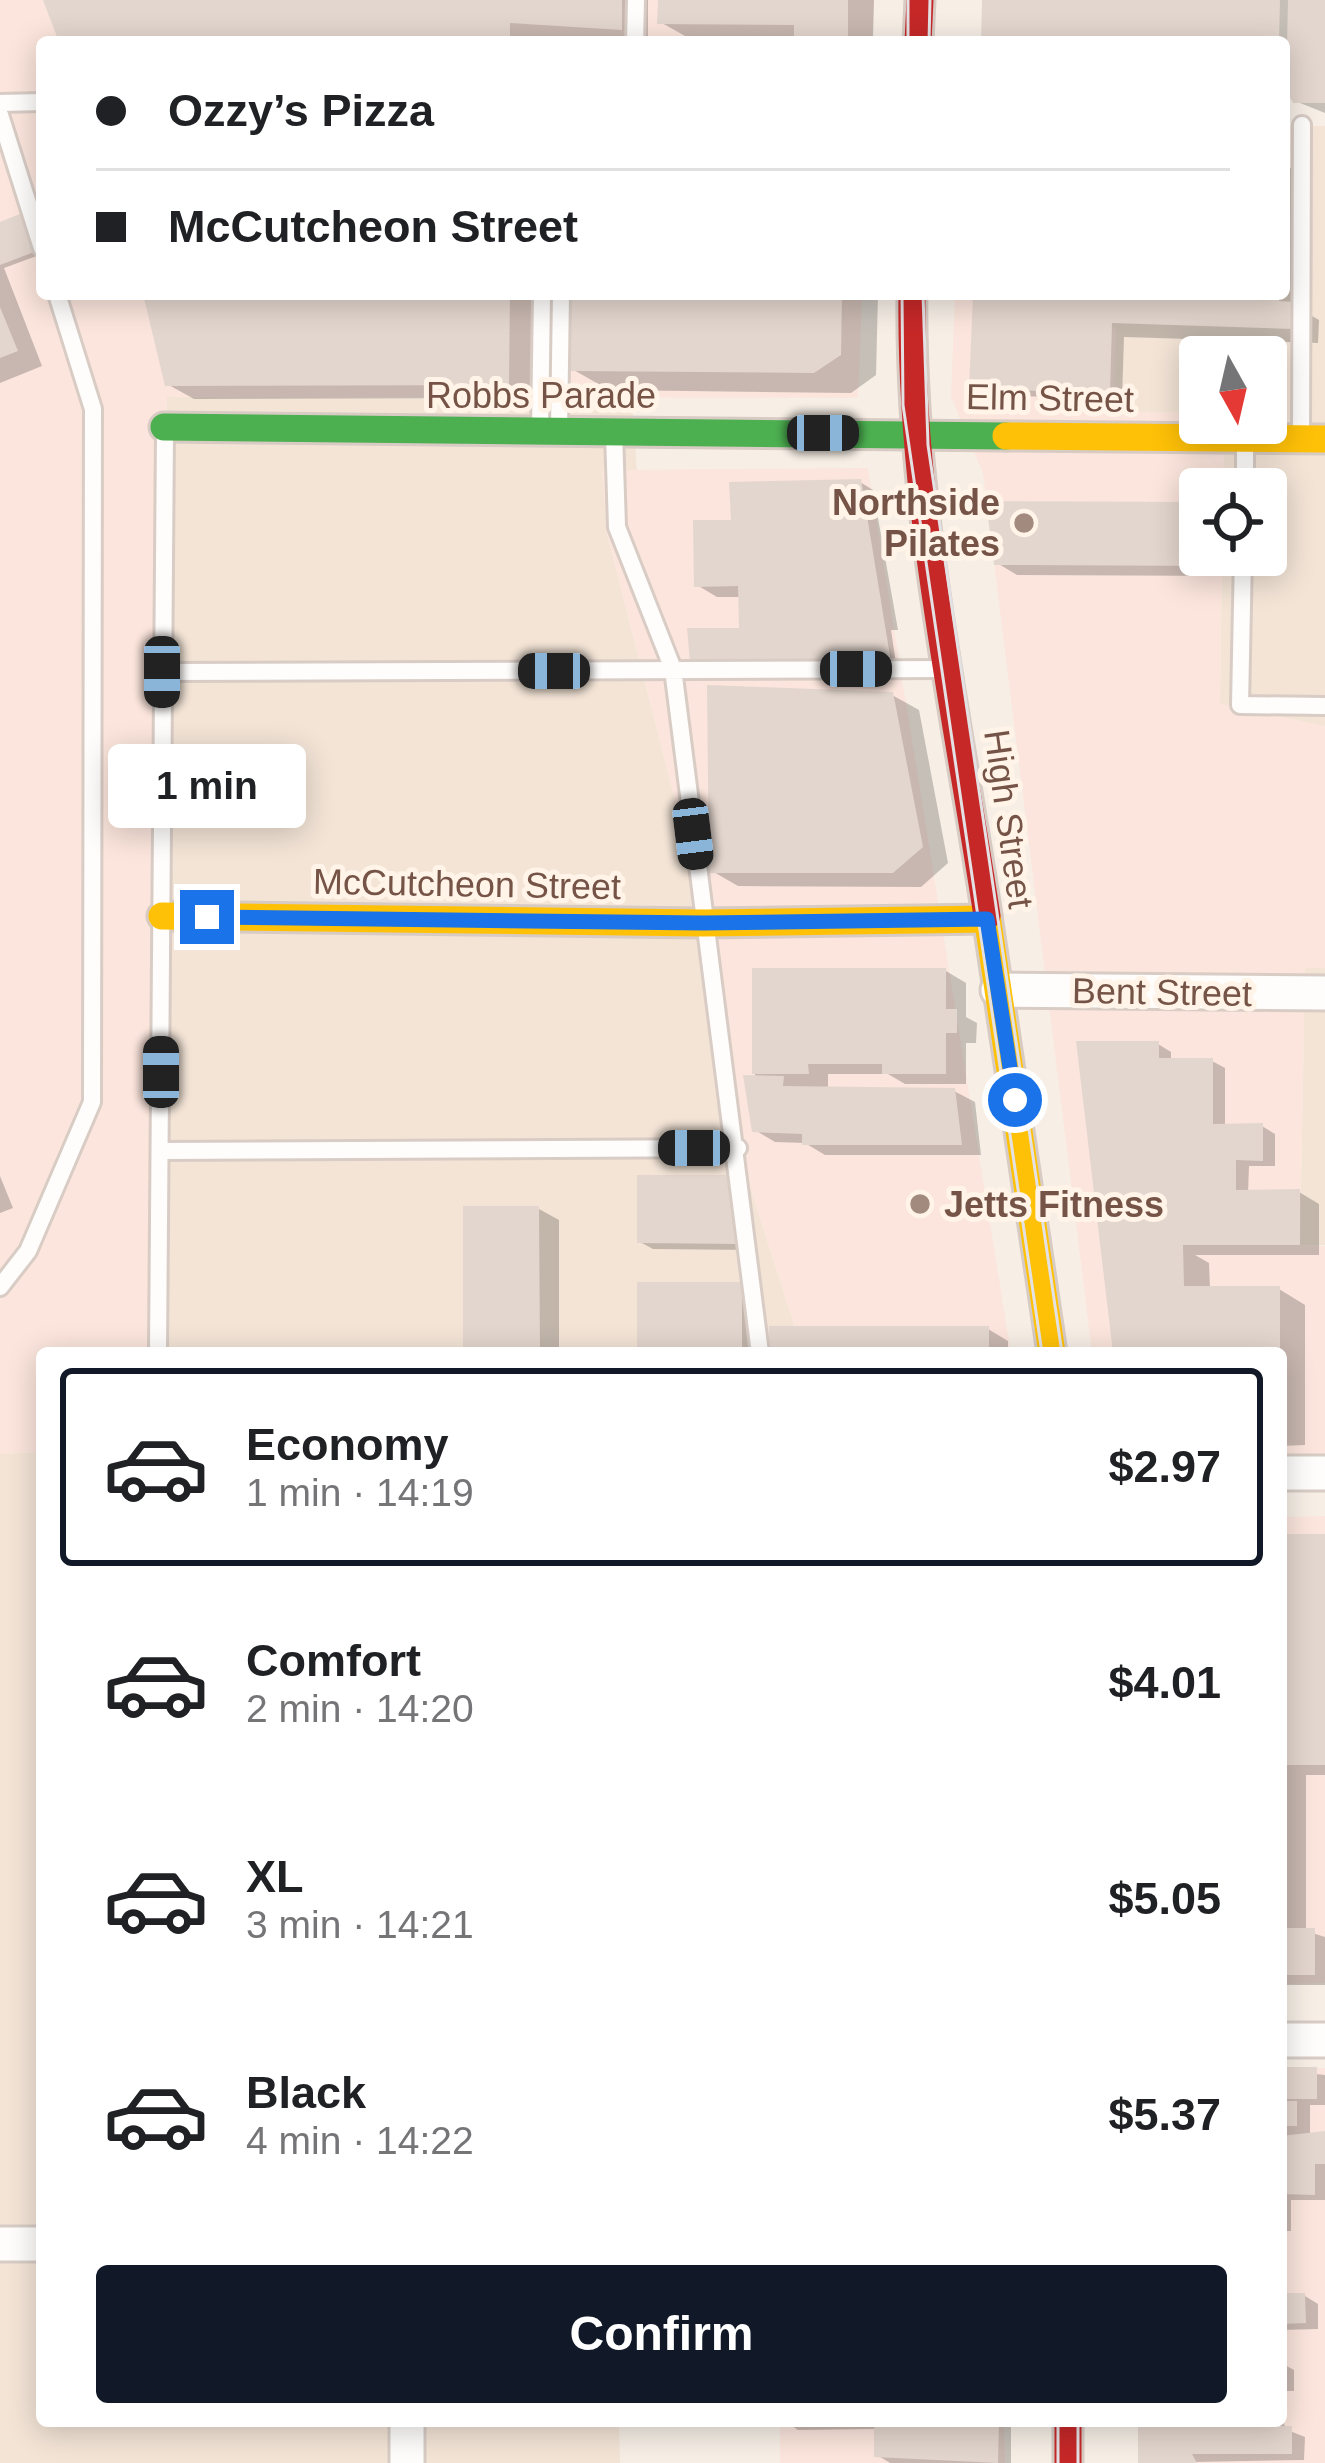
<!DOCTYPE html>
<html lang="en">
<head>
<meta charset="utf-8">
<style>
	body { margin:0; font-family:Arial,sans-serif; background:#f6f6f6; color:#202124; height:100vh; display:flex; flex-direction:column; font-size:45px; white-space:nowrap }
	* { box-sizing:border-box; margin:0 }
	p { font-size:39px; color:#757577 }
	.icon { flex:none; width:66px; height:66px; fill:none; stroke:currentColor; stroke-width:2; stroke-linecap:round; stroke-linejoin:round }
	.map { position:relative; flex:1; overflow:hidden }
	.sheet { position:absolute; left:36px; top:1347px; width:1251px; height:1080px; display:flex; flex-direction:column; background:#fff; border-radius:12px; box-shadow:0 6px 30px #0003 }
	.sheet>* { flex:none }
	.guide { position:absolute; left:36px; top:36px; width:1254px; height:264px; border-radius:12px; box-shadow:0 6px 30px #0003; display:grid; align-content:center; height:264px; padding:0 60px; background:#fff }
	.needle { width:78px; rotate:172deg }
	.tools { position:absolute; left:1179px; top:336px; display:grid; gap:24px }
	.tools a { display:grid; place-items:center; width:108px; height:108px; border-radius:12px; background:#fff; box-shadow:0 6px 30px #0003; font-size:60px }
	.end { position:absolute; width:54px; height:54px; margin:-27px; border:15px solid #1a73e8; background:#fff; box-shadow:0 0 0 6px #fff }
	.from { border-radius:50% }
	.bubble { position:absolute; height:84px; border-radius:12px; background:#fff; box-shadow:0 6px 30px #0003; font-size:39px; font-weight:800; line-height:84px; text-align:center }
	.car { position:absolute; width:36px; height:72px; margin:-36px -18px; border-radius:15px; box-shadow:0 0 9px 3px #0007; background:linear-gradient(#222 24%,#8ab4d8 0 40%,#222 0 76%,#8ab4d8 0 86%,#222 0) }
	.guide b { display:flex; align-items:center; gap:42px; height:114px; font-size:45px }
	.guide b+b { border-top:3px solid #e0e0e0 }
	.guide i { width:30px; height:30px; background:#202124 }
	ul { padding:21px 0 0; list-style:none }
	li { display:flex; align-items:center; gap:36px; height:198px; margin:0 24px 18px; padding:0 36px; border:6px solid transparent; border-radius:12px }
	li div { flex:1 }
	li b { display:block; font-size:45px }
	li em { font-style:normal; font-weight:800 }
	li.selected { border-color:#111827 }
	li>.icon { width:108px; height:108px; stroke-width:1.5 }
	.action { display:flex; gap:24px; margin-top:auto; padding:24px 60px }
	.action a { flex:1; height:138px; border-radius:12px; background:#111827; color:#fff; font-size:48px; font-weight:800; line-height:138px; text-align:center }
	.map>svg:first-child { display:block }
	.residential { fill:#f3e4d6 }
	.commercial { fill:#fbe5dc }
	.shadow { fill:#0003 }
	.building { fill:#e3d6ce }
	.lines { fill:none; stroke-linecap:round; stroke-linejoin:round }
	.lane-casing { stroke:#d8ccc5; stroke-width:22 }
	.street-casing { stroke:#d8ccc5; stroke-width:39 }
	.fast-casing { stroke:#d7cbc3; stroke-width:33 }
	.slow-casing { stroke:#d7cbc3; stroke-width:33 }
	.jam-casing { stroke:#d7cbc3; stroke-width:33 }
	.lane { stroke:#fefdfb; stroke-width:16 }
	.street { stroke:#fefdfb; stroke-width:33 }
	.fast { stroke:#4caf50; stroke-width:27 }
	.slow { stroke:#ffc107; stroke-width:27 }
	.jam { stroke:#c62828; stroke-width:27 }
	.tram { stroke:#e3e1e3; stroke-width:3 }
	.route { stroke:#1a73e8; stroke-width:15 }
	.poi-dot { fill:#a28a7e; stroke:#fff4e7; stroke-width:4.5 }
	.labels { text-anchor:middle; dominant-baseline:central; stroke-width:10; stroke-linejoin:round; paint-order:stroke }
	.street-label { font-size:36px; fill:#755346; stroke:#fff4e7 }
	.poi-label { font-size:36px; font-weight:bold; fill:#755346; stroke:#fff4e7; text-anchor:end }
</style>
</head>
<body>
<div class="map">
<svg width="1325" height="2463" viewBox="0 0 1325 2463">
	<rect width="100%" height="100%" fill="#f7efe6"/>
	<path class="residential" d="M1285 126H1325V726L1220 705 1222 555H1266V489H1223L1224 423H1266V357H1200V413L1114 412 1051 325 1053 294H1284Z
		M167 396 632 400 637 473 603 471 607 534 685 840 744 1168 803 1353H149L154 668Z
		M1305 967 1325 968V1245H1300Z
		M42 1452V2421H619L620 2463H0V1454Z"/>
	<path class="commercial" d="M0 0H874L872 42H42V294H862L858 398 167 397 154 668 149 1353H42V1452L0 1454Z
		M955 294H1053L1052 325 1116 327 1114 412 1200 413V423H1224L1223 489H1200V555H1222L1220 704 1325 726V968H1305L1300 1245 1325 1246V1457H1281V1353H1092L983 473 951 397Z
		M868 468 1011 1353H803L744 1168 685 840 607 534 602 470Z
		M1325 1516V1983L1281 1984V1517Z
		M1281 2067 1325 2068V2463H1138V2421H1281Z
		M780 2421H1004L1005 2463H780Z"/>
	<path class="shadow" d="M46 0H648V42L536 36V42H63Z
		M661 0H874L873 40 718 42V37H687L660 22Z
		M985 0H1325V113L1295 101 1284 42H984Z
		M1284 164 1309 179 1305 312 1319 320 1318 343 1124 337 1122 399 986 395 972 387 976 294H1284Z
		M42 209V254L4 268 42 366 0 383V225Z
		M146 294H535V398L194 399 167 384Z
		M573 294H878L876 375 851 393 609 390 572 369Z
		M860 482 873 490 898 630H891L896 663 742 630 741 597H717L697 585 734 522Z
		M1200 505V555H1235V576L1017 575 997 563Z
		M892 695 919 710 948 863 921 887 738 886 712 871Z
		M755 971H946L966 983V1017L977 1023 976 1043H966V1084H905L888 1074H828V1089L954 1091 975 1102 981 1155H825L805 1143 775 1142 755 1130Z
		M1080 1044H1158L1171 1052V1061H1212L1225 1068V1127L1262 1126 1275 1134V1166H1249L1248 1193 1299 1192 1319 1204V1255H1195L1209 1263 1210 1289H1279L1305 1305V1445L1281 1446V1353H1116Z
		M0 1176 13 1208 0 1213Z
		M741 1186 754 1250 653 1249 640 1242Z
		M539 1209 559 1220V1353H470L466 1351Z
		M742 1285 762 1296V1353H640Z
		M988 1329 1008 1341V1353H772Z
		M1281 1537H1325V1775H1306V1931L1325 1937V1985H1281Z
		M1281 2070 1325 2075V2105H1310V2135L1325 2134V2200H1291V2231H1286V2296H1305L1318 2304V2329L1281 2330Z
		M1281 2338 1285 2365 1294 2370V2391H1281Z
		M1281 2406 1285 2429 1305 2437 1304 2460 1140 2463V2421H1281Z
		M785 2421H1011V2463H890L877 2455 876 2429 798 2430Z"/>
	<path class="building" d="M43 0H622V30L510 23V42H59Z
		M658 0H848V42H794V25L657 24Z
		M982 0H1280L1279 42 1144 37V42H981Z
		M1288 0H1325V103H1293L1286 90Z
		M715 37 775 38V42H715Z
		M42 205V249L0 265V222Z
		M143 294H510L509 385 165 386Z
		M570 294H842L841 355 814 373 569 371Z
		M973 294H1279V301L1294 302 1293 329 1112 323 1110 393 969 389Z
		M0 307 18 351 0 358Z
		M861 479 891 662H690L687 628H739L738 586 694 587 693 520H731L729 482Z
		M986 501 1200 502V555H1215V566L994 565Z
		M707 685 893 692 923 847 893 873H709Z
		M752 968H946V1009H957V1033H946V1074H882V1064H808L809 1074H752Z
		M1076 1041H1159V1058H1213V1124L1263 1123V1161L1236 1160V1190L1300 1189V1245H1183L1184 1286H1280V1353H1113Z
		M743 1075 784 1076 783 1086 955 1088 962 1145H802V1134L752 1132Z
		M637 1175H729L742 1244 637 1243Z
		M463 1206H539L540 1352H463Z
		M637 1282H742V1353H637Z
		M769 1326H989V1353H769Z
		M1281 1534H1325V1765H1286V1928H1315V1975H1281Z
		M1281 2067H1317V2099H1281Z
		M1281 2101H1297V2126H1281Z
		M1325 2131V2164H1315V2195L1281 2194V2136Z
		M1281 2293H1305L1306 2323 1281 2324Z
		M874 2421H999L998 2463 874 2457Z
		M1138 2421H1273V2426H1292V2454H1192L1197 2463H1138Z"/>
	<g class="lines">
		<defs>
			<path id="lane" d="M635 42 636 0
				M0 103 42 102
				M0 115 42 248
				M540 431 542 294
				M559 431 561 294
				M614 433 617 527 673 669 760 1353
				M1301 438 1302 125
				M1245 489V442
				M1243 555 1240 705 1325 706
				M162 672 949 669
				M160 1151 738 1148
				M0 1287 28 1251 92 1102 93 409 57 294
				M158 1353 165 430"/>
			<path id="street" d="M998 990 1325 993
				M1281 1473H1325
				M1281 2040H1325
				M0 2244H42
				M407 2421V2463"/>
			<path id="fast" d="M164 427 1006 436"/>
			<path id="slow" d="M1006 436 1325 439
				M162 916 703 923 987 919
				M987 916 1052 1353"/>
			<path id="jam" d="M918 42 920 0
				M912 294C909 502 956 711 987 916
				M1068 2421V2463"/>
		</defs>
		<use href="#lane" class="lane-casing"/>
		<use href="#street" class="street-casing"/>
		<use href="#fast" class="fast-casing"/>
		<use href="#slow" class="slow-casing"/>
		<use href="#jam" class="jam-casing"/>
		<use href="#lane" class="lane"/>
		<use href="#street" class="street"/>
		<use href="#fast" class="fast"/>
		<use href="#slow" class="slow"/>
		<use href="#jam" class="jam"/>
		<path class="tram" d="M908 42V0
			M929 42 930 0
			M902 294 903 405 1042 1353
			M923 294 928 445 1062 1353
			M1058 2421V2463
			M1078 2421V2463"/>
	</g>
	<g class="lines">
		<path class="route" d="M207 917 703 923 987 919 1015 1100"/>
	</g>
	<g class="poi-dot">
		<circle cx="1024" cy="523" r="12"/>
		<circle cx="920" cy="1204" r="12"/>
	</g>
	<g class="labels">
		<g class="street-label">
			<text x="541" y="395">Robbs Parade</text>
			<text transform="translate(1050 398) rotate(1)">Elm Street</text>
			<text transform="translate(1009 819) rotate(82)">High Street</text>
			<text transform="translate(467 884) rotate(1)">McCutcheon Street</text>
			<text transform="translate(1162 992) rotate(1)">Bent Street</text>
		</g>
		<g class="poi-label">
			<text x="1000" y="502">Northside<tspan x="1000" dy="41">Pilates</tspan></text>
			<text x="944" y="1204" text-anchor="start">Jetts Fitness</text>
		</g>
	</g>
</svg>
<div class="tools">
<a><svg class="needle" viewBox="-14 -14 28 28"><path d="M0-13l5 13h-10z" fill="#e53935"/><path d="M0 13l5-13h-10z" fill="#757577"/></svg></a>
<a><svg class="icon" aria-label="locate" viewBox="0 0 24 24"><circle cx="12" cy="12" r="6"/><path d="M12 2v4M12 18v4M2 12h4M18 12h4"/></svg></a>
</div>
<i class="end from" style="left:1015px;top:1100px"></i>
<i class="end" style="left:207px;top:917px"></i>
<div class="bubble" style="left:108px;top:744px;width:198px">1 min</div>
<i class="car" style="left:823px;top:433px;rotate:90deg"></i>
<i class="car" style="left:856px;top:669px;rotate:90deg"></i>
<i class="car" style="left:554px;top:671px;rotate:270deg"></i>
<i class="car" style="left:162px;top:672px;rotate:180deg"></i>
<i class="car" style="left:693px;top:834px;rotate:173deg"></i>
<i class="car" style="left:161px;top:1072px;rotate:0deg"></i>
<i class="car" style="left:694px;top:1148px;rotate:270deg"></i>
<div class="guide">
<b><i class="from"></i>Ozzy’s Pizza</b>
<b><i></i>McCutcheon Street</b>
</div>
<section class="sheet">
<ul>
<li class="selected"><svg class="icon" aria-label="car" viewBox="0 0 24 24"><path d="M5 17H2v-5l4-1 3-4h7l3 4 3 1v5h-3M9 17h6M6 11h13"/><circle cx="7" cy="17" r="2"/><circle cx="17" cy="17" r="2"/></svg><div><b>Economy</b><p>1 min · 14:19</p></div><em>$2.97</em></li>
<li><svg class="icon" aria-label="car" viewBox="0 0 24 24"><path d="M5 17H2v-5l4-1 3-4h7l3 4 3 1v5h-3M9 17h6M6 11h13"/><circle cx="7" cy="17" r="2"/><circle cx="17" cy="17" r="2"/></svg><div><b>Comfort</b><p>2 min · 14:20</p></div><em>$4.01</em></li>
<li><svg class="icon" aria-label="car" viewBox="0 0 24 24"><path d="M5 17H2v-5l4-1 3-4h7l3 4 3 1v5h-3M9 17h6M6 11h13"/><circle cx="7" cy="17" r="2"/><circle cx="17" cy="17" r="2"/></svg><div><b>XL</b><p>3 min · 14:21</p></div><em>$5.05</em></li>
<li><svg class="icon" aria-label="car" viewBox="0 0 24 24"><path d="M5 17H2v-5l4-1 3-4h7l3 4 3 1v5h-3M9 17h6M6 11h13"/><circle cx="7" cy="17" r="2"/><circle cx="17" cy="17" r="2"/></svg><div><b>Black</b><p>4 min · 14:22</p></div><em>$5.37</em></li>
</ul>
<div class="action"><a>Confirm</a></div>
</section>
</div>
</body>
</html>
